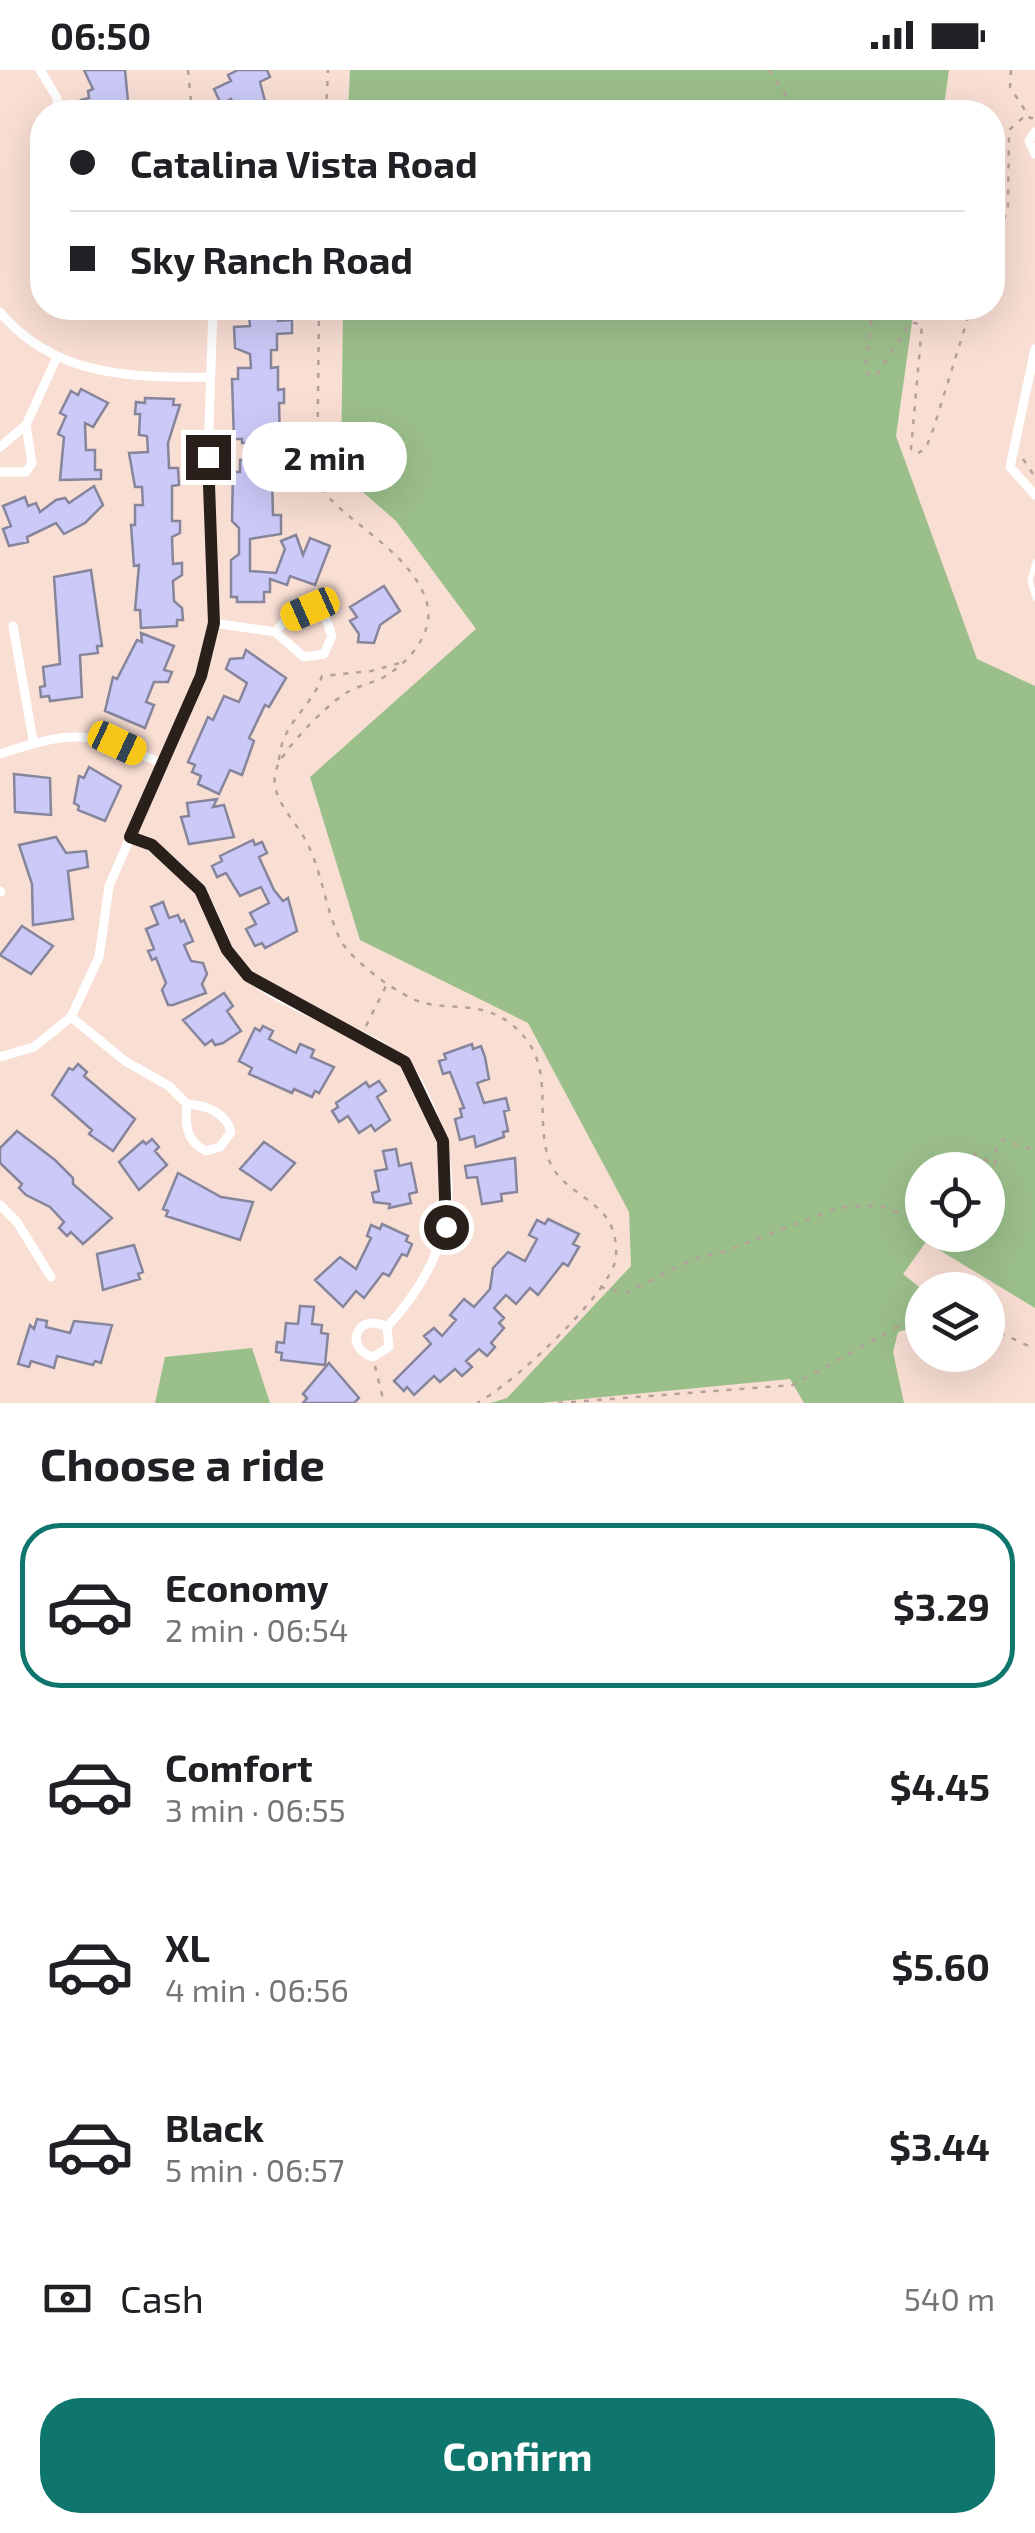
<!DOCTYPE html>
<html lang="en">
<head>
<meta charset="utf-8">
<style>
	body { margin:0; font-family:"Exo 2",sans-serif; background:#f6f6f6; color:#202124; height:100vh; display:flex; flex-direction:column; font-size:38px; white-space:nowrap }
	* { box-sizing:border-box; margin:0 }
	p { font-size:32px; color:#757577 }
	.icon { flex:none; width:55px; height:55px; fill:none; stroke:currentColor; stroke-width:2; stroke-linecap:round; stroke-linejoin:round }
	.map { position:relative; height:1333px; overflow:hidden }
	.drawer { display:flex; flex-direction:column; background:#fff; flex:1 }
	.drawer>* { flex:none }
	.guide { position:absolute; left:30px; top:30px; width:975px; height:220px; border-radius:40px; box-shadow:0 10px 40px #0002; display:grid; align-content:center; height:220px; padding:0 40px; background:#fff }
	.buttons { position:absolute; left:905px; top:1082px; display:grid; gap:20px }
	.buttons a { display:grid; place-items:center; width:100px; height:100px; border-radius:50%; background:#fff; box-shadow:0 10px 40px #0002; font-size:50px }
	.end { position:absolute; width:45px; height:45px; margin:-22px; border:12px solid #291f1b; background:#fff; box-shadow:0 0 0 5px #fff }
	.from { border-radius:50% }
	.bubble { position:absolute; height:70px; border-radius:35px; background:#fff; box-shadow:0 10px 40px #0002; font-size:32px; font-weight:700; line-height:70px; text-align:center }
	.car { position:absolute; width:30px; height:60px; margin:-30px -15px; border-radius:12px; box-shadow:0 0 8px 2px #0007; background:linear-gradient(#f5c518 24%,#345 0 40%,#f5c518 0 76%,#345 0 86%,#f5c518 0) }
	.guide b { display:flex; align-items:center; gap:35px; height:95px; font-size:38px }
	.guide b+b { border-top:2px solid #e0e0e0 }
	.guide i { width:25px; height:25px; background:#202124 }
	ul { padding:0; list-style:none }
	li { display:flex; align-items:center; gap:30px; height:165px; margin:0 20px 15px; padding:0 20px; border:5px solid transparent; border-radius:40px }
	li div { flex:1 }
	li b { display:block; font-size:38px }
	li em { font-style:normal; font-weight:700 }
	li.selected { border-color:#0f766e }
	li>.icon { width:90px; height:90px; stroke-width:1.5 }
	h2 { padding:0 40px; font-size:45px; line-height:120px }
	.pay { display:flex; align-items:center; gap:25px; height:110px; padding:0 40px; font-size:38px }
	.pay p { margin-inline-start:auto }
	.primary-button { display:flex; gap:20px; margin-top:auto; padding:20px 40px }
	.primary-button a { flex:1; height:115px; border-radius:40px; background:#0f766e; color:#fff; font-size:40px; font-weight:700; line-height:115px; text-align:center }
	.status { display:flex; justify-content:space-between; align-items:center; height:70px; padding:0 50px; background:#fff; direction:ltr }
	.status svg { height:28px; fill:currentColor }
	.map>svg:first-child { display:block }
	.green { fill:#9bbf8b; fill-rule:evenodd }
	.building { fill:#cbc9f7; stroke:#86859b; stroke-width:2.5 }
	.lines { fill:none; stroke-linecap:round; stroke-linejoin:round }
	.path { stroke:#b6a199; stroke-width:2.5; stroke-dasharray:5 8; stroke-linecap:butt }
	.lane { stroke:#fff; stroke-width:5 }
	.street { stroke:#fff; stroke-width:9 }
	.route { stroke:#291f1b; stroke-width:12 }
</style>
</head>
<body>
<div class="status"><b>06:50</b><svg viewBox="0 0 49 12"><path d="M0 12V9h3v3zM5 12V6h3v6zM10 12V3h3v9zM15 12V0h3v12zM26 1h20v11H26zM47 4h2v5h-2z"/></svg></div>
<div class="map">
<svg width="1035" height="1333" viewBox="0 0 1035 1333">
	<rect width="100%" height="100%" fill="#f8ded3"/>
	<path class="green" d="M350 0H949L943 42H348Z
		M343 238H914L896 366 977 589 1035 616V1238L926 1172 903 1204 923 1220 922 1255 898 1262 893 1282 904 1333H804L790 1309 541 1333H490L507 1328 631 1196 629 1142 528 953 360 870 310 707 476 559 396 451 341 403ZM988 1100V1165H922V1100Z
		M252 1278 270 1333H155L165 1287Z"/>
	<path class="building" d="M84 0H125L129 42H84L81 30 89 28 88 21 93 19Z
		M238 0H267L270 7 260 12 265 31 248 42H238L231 29 221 34 214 19 231 11 228 5Z
		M278 244V251L292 250V263L277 264V280H271V298L278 297V320L284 319V333H279L280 372 242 373V369H234L232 309H238V298H251L250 284 235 278 234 257 250 256 249 245Z
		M81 319 108 333 93 357 85 353 86 380H95V400H101V409L60 410 64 367 58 364 66 346 60 343 71 321 78 325Z
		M145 328 174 329 173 335H180L168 373 169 398H178L179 415 172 416V451H180V463L172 467 173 494 182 493V505L173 511 174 531 182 538 183 550H177V556L141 558 140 540H135L139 495 134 496 131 455H135V435H143L142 417H135L129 383 148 382 147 366 139 365 140 344H135L136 332 145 333Z
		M284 389 283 407 272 408 273 445H281V464L250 469V501L276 503 285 479 281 471 296 465 303 485 310 468 330 476 315 515 290 506 287 515 270 509V522H264V532H237V527H231V490L239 484V458L232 451 233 402H240V390Z
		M94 416 103 435 85 453 64 464 56 453 27 467 28 472 9 476 3 459 11 456 3 436 25 427 28 436 36 433 40 442 56 430 65 428 69 433Z
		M91 500 102 576H97L98 583 80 585 82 627 50 631 49 626 41 627 40 617 45 616 43 597 60 594 54 507Z
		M384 516 400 541 380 555 374 573 358 572 359 564 350 551 357 547 350 537Z
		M141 563 174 576 164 600 172 602 168 612H154L146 632 154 635 145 658 105 641 113 607 117 609 137 570 142 572Z
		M246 580 286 608 269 637 265 635 249 668 254 671 242 705 230 700 219 724 198 714 201 706 192 702 195 695 188 692 208 647 213 650 224 626 239 632 247 613 226 599 230 589 243 588Z
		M89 697 121 716 105 751 78 740 79 736 74 733 79 706 84 708Z
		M14 704 50 708 51 745 15 742Z
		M217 729 213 737 224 735 234 767 189 774 181 747 189 746 187 733Z
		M56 767 66 783 86 781 88 797 68 801 73 849 33 855 32 814 19 775Z
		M253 770 255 775 262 772 267 783 259 787 274 820 283 831 288 828 297 861 265 878 262 873 255 876 246 859 256 854 250 843 269 833 261 817 240 826 226 803 217 807 212 796 222 791 220 786Z
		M163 832 169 848 178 845 181 852 184 850 193 871 184 875 191 891 203 893 207 904 202 914 206 923 173 935H168L162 920 166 913 156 888 152 890 148 881 154 879 146 859 158 854 151 837Z
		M22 856 53 876 31 904 0 885Z
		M224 923 233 936 227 941 241 961 223 973 215 975 212 970 205 975 183 950Z
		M263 956 273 961 269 969 296 983 300 974 314 980 311 987 334 997 319 1023 315 1021 312 1027 294 1019 292 1023 249 1004 252 998 239 991 255 958 260 961Z
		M472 974 473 979 481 976 485 987 489 1009 477 1013 484 1033 506 1028 509 1040 504 1041 508 1061 503 1062 504 1067 476 1077 474 1066 460 1070 455 1049 462 1047 460 1039 464 1038 450 1002 443 1004 439 991 446 989 444 984Z
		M78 994 87 1002 84 1006 135 1049 113 1081 89 1064 92 1060 52 1025 69 998 73 1000Z
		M379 1011 386 1021 377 1027 390 1050 375 1061 371 1055 359 1063 348 1046 339 1052 332 1041 338 1037 336 1033 366 1012 369 1017Z
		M17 1061 55 1090 73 1108V1114L112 1148 83 1174 71 1162 67 1166 59 1158 64 1152 50 1137 26 1125 19 1118 22 1114 0 1093V1078Z
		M152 1069 159 1077 155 1081 167 1095 139 1120 119 1092 143 1071 146 1074Z
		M264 1072 295 1093 271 1120 240 1099Z
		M396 1079 399 1096 411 1093 417 1122 409 1124 411 1133 389 1138 390 1134 374 1132 372 1123 379 1121 375 1101 387 1099 383 1081Z
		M515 1088 517 1122 501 1124 502 1131 482 1134 477 1107 467 1108 465 1096Z
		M178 1103 221 1127 253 1132 240 1170 166 1146 168 1141 163 1139Z
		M548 1149 579 1164 573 1174 579 1177 568 1196 563 1193 538 1225 530 1218 516 1234 506 1225 494 1238 504 1248 499 1253 504 1258 491 1273 495 1277 487 1286 479 1279 466 1291 472 1297 462 1306 455 1299 440 1312 434 1306 414 1325 407 1317 404 1321 394 1311 431 1274 424 1266 434 1258 442 1266 456 1250 450 1245 464 1229 474 1237 490 1219 493 1198 508 1182 525 1191 537 1169 529 1165 537 1150 545 1154Z
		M382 1154 408 1166 406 1171 412 1174 407 1186 402 1184 389 1206 383 1203 364 1228 356 1221 343 1237 315 1210 340 1187 356 1199 371 1168 367 1166 371 1155 380 1159Z
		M134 1175 143 1202 138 1204 140 1209 103 1220 97 1184Z
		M300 1236 314 1237 312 1254 322 1255 321 1263 328 1264 325 1295 281 1290 282 1283 276 1282 277 1272 284 1273 286 1253 298 1254Z
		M37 1249 47 1251 46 1257 70 1263 74 1251 112 1255 101 1293 95 1291 93 1295 57 1286 54 1298 31 1291 29 1297 18 1294 30 1255 34 1259Z
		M329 1293 359 1328 354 1333H303L307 1328 303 1324Z"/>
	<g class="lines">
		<path class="path" d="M188 0 192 42
			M769 0 797 42
			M1011 0 1010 17 1030 48H1035
			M326 42 328 0
			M992 187 1008 136 1009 60 1027 44
			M319 238 317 413C346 454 406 478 425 527 438 559 411 591 384 607 371 614 355 616 343 625 325 637 278 683 275 704 271 730 296 751 306 771 323 803 325 840 341 871 352 891 402 928 424 933 456 940 483 932 511 954 558 991 534 1038 548 1087 558 1121 600 1127 612 1158 616 1169 618 1184 614 1195 601 1231 512 1315 477 1333
			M866 238 871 253 865 298 870 306H876L911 252 922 255 911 379 917 384 926 378 933 360 971 238
			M1023 389 1035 407
			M279 690C282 651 311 640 322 606L371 601 400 593
			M366 956 387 914
			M936 1100 943 1093 953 1100
			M973 1100 975 1084 995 1095 996 1077 1002 1070 1035 1080
			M600 1217 626 1223 691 1190 726 1181 837 1138 878 1135 922 1151
			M988 1257 1035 1279
			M375 1296 384 1333
			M558 1333 793 1315 899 1256 922 1253"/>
		<path class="lane" d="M1035 492 1030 511 1035 528"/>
		<path class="street" d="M40 0 57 28V42
			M1035 62 1029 71 1035 84
			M42 87 37 107 42 125
			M0 242C53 306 131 308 208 307
			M1035 279 1010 397 1035 425
			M0 377 26 355
			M0 402H26L32 393 26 355 56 289
			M214 553 275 562 304 587 324 584 332 566 326 549 310 539 287 549 275 562
			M13 556 33 670
			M0 684C76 659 90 661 163 694
			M129 767C167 781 199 810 215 848 225 869 230 890 248 906 293 944 356 954 401 990 415 1001 425 1026 432 1042 465 1126 446 1193 387 1257L389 1277 373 1287C342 1277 358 1241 387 1257
			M0 821 1 822
			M71 947 125 991 169 1016 187 1034C185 1055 186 1071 206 1081L220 1077 231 1062C226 1042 205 1035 187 1034
			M0 987 34 977 71 947 99 887 109 816 201 606 214 553 208 387 213 238
			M0 1135 17 1152 51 1207"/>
	</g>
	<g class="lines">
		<path class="route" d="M208 387 214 553 201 606 130 767 152 775 200 820 227 880 248 906 405 992 443 1071 446 1157"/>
	</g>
</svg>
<div class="buttons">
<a><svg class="icon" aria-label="locate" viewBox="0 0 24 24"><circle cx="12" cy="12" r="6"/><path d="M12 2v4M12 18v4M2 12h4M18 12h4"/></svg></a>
<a><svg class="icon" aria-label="layers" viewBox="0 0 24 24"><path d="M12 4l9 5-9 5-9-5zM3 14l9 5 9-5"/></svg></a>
</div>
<i class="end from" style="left:446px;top:1157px"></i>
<i class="end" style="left:208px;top:387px"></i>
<div class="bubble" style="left:242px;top:352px;width:165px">2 min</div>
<i class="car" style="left:310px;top:539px;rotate:246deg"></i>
<i class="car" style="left:117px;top:673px;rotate:115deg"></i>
<div class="guide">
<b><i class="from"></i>Catalina Vista Road</b>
<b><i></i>Sky Ranch Road</b>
</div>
</div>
<section class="drawer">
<h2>Choose a ride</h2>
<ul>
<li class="selected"><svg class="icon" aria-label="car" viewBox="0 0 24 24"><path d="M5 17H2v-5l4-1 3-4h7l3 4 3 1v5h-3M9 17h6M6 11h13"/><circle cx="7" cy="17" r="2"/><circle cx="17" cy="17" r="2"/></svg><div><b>Economy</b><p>2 min · 06:54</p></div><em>$3.29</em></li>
<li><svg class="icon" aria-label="car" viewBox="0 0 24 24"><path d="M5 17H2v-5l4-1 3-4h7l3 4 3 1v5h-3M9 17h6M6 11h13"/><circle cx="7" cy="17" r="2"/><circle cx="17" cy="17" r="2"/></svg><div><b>Comfort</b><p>3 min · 06:55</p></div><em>$4.45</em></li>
<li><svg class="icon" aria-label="car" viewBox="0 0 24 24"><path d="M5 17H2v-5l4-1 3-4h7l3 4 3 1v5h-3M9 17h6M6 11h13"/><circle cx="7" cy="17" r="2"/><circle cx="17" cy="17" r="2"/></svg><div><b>XL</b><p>4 min · 06:56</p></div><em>$5.60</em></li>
<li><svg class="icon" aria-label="car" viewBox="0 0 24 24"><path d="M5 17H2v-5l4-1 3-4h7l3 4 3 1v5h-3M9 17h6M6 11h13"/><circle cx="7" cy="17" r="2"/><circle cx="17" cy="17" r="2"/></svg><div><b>Black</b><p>5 min · 06:57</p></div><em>$3.44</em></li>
</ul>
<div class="pay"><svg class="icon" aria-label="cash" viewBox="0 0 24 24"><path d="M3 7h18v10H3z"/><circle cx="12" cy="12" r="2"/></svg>Cash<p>540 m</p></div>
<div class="primary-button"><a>Confirm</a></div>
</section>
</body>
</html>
